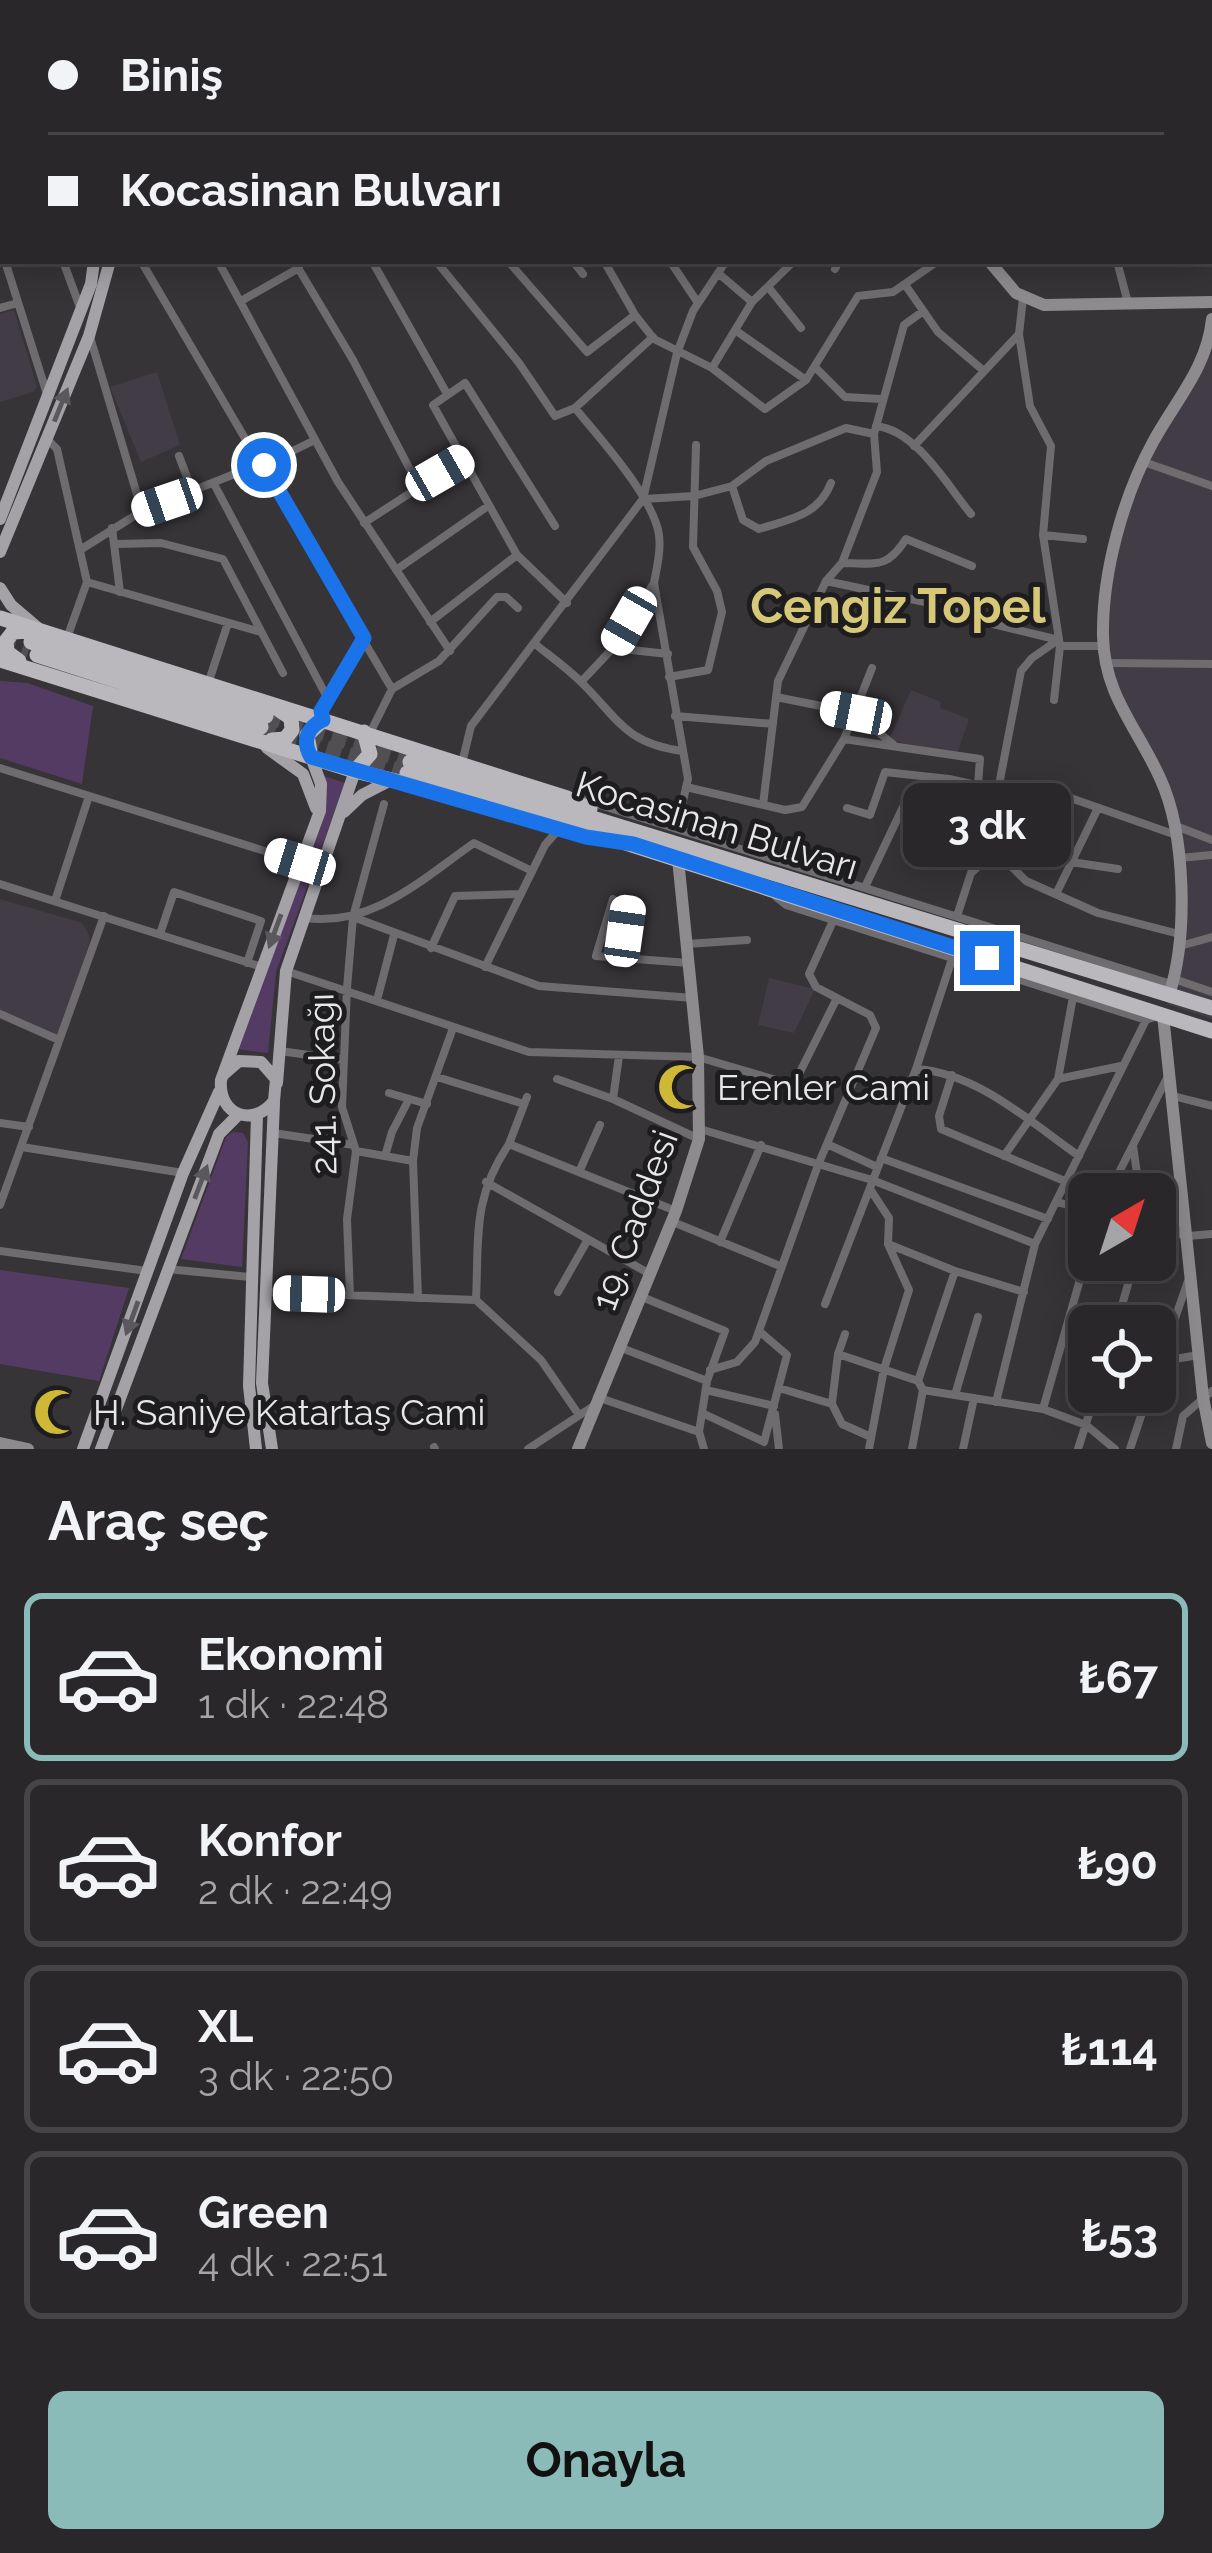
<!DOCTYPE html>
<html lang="tr">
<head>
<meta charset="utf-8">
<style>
	body { margin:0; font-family:Raleway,sans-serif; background:#353336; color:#f1f3f6; height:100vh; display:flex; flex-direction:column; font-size:45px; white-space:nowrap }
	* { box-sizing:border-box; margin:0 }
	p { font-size:39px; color:#a5a5a8 }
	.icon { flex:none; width:66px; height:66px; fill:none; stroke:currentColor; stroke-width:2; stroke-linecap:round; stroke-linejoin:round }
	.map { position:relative; height:1449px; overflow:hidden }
	.details { display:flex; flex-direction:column; background:#29272a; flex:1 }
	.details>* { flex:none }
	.banner { position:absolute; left:0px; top:0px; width:1212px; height:264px; box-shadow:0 6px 30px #0003,0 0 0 3px #454447; display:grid; align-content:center; height:264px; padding:0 48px; background:#29272a }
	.needle { width:78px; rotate:39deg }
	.buttons { position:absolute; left:1068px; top:1173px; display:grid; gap:24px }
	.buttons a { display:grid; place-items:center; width:108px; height:108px; border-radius:18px; background:#29272a; box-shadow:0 6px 30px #0003,0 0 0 3px #454447; font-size:60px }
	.end { position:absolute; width:54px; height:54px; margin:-27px; border:15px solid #1a73e8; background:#fff; box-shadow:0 0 0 6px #fff }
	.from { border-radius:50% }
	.bubble { position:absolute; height:84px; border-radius:18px; background:#29272a; box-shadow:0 6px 30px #0003,0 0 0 3px #454447; font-size:39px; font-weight:700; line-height:84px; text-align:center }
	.car { position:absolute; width:36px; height:72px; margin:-36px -18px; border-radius:15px; box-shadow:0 0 9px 3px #0007; background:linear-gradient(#fff 24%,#345 0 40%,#fff 0 76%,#345 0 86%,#fff 0) }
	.banner b { display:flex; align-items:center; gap:42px; height:114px; font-size:45px }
	.banner b+b { border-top:3px solid #454447 }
	.banner i { width:30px; height:30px; background:#f1f3f6 }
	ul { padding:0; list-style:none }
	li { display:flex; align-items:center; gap:36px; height:168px; margin:0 24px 18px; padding:0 24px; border:6px solid #454447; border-radius:18px }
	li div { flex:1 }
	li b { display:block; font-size:45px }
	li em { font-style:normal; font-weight:700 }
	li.active { border-color:#8bbbb9 }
	li>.icon { width:108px; height:108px; stroke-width:1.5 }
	h2 { padding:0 48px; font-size:54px; line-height:144px }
	.cta { display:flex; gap:24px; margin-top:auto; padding:24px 48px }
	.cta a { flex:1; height:138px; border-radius:18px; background:#8bbbb9; color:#111; font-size:48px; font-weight:700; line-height:138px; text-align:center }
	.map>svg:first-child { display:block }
	.built { fill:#423c46 }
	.green { fill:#543b63 }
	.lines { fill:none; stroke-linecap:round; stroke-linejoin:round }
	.highway-tunnel { stroke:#524f53; stroke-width:15; stroke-dasharray:15 8; stroke-linecap:butt }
	.street { stroke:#6e6c6f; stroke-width:8 }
	.secondary { stroke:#8d8b8e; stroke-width:12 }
	.primary { stroke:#a5a2a7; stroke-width:12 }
	.highway { stroke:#bab7bd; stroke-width:15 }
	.oneway { fill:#5a585c }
	.route { stroke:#1a73e8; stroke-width:15 }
	.labels { text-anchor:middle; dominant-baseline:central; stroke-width:10; stroke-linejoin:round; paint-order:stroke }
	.street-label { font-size:36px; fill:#e8e6e9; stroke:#1d1c1e }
	.poi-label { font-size:36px; fill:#e8e6e9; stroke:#1d1c1e; text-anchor:start }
	.district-label { font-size:48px; font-weight:bold; fill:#d6c779; stroke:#1d1c1e }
</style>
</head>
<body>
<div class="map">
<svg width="1212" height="1449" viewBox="0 0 1212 1449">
	<rect width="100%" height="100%" fill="#373438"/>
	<path class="built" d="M14 310 37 387 33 392 0 402V314Z
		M1212 319V1019L1167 1004 1180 935 1170 804 1107 673 1104 614 1132 490 1185 394Z
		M157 372 180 445 141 462 110 387Z
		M911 690 941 702 940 708 969 719 957 754 889 740Z
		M0 899 82 923 88 933 90 939 68 1020 60 1036 47 1037 0 1014Z
		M769 978 815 989 794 1033 758 1025Z"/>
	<path class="green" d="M0 681 27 683 93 706 82 784 0 758Z
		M321 775 345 783 276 972 268 1053 237 1049 323 821 326 806Z
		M233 1132 243 1133 248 1142 242 1267 181 1259 226 1137Z
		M0 1270 129 1288 99 1381 0 1364Z"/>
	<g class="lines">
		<path class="highway-tunnel" d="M0 643 28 652
			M266 716 410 762
			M261 727 407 773"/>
		<path class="street" d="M70 0 71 3
			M129 0 130 3
			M186 0 187 3
			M245 0 247 3
			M291 0 292 3
			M335 0 337 3
			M504 0 506 3
			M552 0 554 3
			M601 0 603 3
			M706 0 708 3
			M740 0 742 3
			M905 0 914 3
			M1084 0 1088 3
			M1194 0 1199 3
			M478 3 492 0
			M855 3 856 0
			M930 3V0
			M1030 3 1032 0
			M1076 3 1078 0
			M1209 8 1212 10
			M0 48 3 47
			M0 164 3 163
			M0 247 3 256
			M5 261 46 391
			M63 261 81 310
			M141 261 392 689 370 733
			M218 261 338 482 450 651
			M294 261 353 360 418 485
			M372 261 446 392
			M436 261 519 363 555 416 575 408 653 337
			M508 261 587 352 635 315
			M573 261 583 274
			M604 261 635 315 654 339 712 368 765 409 806 380 858 296 893 292 938 261
			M670 261 698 303
			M1117 261 1128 303
			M835 269 839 261
			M718 273 752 302
			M906 286 938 332 984 371
			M769 288 801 328
			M241 301 299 268
			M0 308 18 303
			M735 330 806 380
			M1019 334 1030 406 1051 446 1043 535 1060 646 1054 700
			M90 337 142 511
			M815 367 845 397 881 399
			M712 368 752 302 794 261
			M575 408C599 437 654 498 659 535 661 551 657 567 654 583L688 779 677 827
			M876 426C916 430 947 485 971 514
			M47 439 57 449 87 582 67 638
			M914 446 1019 334 1023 298
			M179 456 193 493
			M1144 462 1212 486
			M264 465 315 440
			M214 484 328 699
			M732 486 743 520 759 529C790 519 818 516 831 483
			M644 499 694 496 732 486 766 461 846 428 874 434
			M364 523 461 460
			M555 526 465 383 433 405 517 555 567 603
			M112 528 120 592
			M1043 535 1083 539
			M116 544 161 543 223 559 283 673
			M80 550 142 511 262 463
			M842 563 877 472 874 434 904 325 922 312
			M396 570 488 506
			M826 581 939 605 989 623 1059 640
			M87 582 261 632
			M430 622 517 555
			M535 644C550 656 567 668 581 682 618 718 624 743 682 751
			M1060 646H1104
			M613 648 668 654
			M1107 663 1212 664
			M669 677 708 670 722 612 717 591 693 547 696 445
			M581 682 613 648 654 583
			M208 684 228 623
			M392 689 439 661 497 597H506L518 608
			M776 697 856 713
			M675 716 773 724
			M323 720 321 711 363 640
			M852 724H868L893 744
			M844 739 980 759 978 785
			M462 763 471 726 643 499 677 353 693 311 726 261
			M0 768 300 862
			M686 787 785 810 802 807 844 739 872 668
			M998 790 1021 671 1032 658 1058 640
			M584 800 1171 984
			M763 805 778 681 826 581 842 563C876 563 886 570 906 539L972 566
			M847 808 870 815 885 772 949 779 1017 794 1062 795 1176 835
			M1176 826 1212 840
			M1180 858 1212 855
			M1071 862 1118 869
			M0 884 262 967
			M865 887 904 805H915L988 843 1026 881 1098 913 1179 934
			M1056 894 1098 808
			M776 897 786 905 1146 1020 1154 1017
			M613 899 596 956 689 963
			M55 901 89 796
			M957 916 971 873 995 851
			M353 917 539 986 693 998
			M305 918C373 927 422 879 474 843L532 871
			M833 921 809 974 816 987 837 998
			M160 934 174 892 261 921 247 963
			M687 944 747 940
			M1180 946 1212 937
			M431 948 455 896 520 894
			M622 958 628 905
			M485 967 545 845 559 829
			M286 971 529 1052 698 1057 786 1083H793L798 1076 837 998 870 1015 876 1028 818 1165 755 1342 737 1362 710 1370
			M1174 979 1212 992
			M377 1000 394 935
			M0 1014 59 1040
			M280 1051 344 1060
			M916 1069C978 1073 1030 1122 1079 1156
			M952 1075 939 1116 941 1129 1067 1182
			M437 1077 524 1104
			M557 1079 613 1099 699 1139
			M1058 1079 1121 1066
			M389 1093 427 1104
			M1173 1096 1212 1106
			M613 1099 619 1056
			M0 1123 29 1127
			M700 1129 872 1180 1035 1244
			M273 1133 354 1145
			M509 1144 527 1097
			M827 1144 877 1167
			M1133 1146 1140 1194
			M22 1147 183 1173
			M356 1151 413 1161
			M385 1156 392 1132 409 1099
			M1004 1156 1058 1079 1073 997
			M881 1158 1048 1219
			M579 1172 600 1125
			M486 1182 650 1274
			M870 1189 889 1218 888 1244 955 1271 1024 1292
			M1108 1194 1167 1078
			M1057 1202 1089 1211
			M0 1205 104 916
			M673 1222 780 1266
			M1155 1228 1188 1236 1212 1234
			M720 1242 761 1145
			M0 1251 147 1271
			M167 1269 250 1277
			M267 1292 476 1300 541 1360 579 1415
			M558 1292 587 1241
			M350 1295 347 1219 356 1151 342 1107 347 988 353 917 384 804
			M418 1298 413 1161 417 1128 453 1028
			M476 1300C479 1238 472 1198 509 1144L676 1211
			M825 1304 916 1069 952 959
			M1116 1326 1135 1260
			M619 1347 707 1381
			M838 1354 918 1381 923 1390 1043 1409 1086 1425 1115 1449
			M1156 1362 1199 1355
			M1155 1376 1188 1281
			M918 1381 955 1271
			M779 1388 832 1404 842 1424 871 1437
			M706 1390 774 1406
			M955 1395 978 1317
			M597 1397 699 1432 707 1381 725 1331 642 1297
			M996 1402 1035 1244 1146 1020
			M832 1403 838 1354 845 1334
			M1043 1409 1089 1248
			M702 1413 764 1442 787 1355 759 1331
			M775 1414 779 1449
			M195 1421 252 1415
			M699 1432 704 1449
			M434 1447 435 1449
			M528 1449 592 1407
			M869 1449 884 1369 909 1290 888 1244
			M912 1449 923 1390
			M963 1449 974 1398
			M1078 1449 1096 1392
			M1130 1449 1149 1392
			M1176 1449 1183 1416 1212 1391"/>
		<path class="secondary" d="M845 0 848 3
			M254 3 262 0
			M0 101 3 100
			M989 261 1016 293 1044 305 1212 302
			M1169 995C1188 937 1186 834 1160 778 1137 727 1104 695 1103 636 1102 573 1123 497 1153 442 1175 401 1207 368 1212 319
			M1163 1015 1203 1397 1212 1443
			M0 1443 28 1449
			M578 1449 676 1211 699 1139 698 1057 678 859"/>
		<path class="primary" d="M9 0 10 3
			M0 26 3 32
			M0 519 91 284 94 261
			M0 552 89 336 110 261
			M0 588 11 605 38 628
			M267 748 303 774 316 808
			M344 812 362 795 391 780
			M223 1075 239 1061 261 1062 276 1079 274 1101C253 1128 218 1115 221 1080L320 811 321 784 311 757
			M277 1083 286 971 355 771
			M83 1449 183 1173 219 1092
			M101 1449 219 1134 238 1115
			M256 1449 249 1386 257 1115
			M272 1449 262 1383 274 1103"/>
		<path class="highway" d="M0 618 567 798 590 809
			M31 642 266 716
			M37 655 261 727
			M0 660 355 771 416 786
			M19 661 7 652 6 641 13 632 29 631
			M272 740 285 739 292 730 291 718 278 709
			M311 757 307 735 323 720
			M410 762 1212 1008
			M355 771 370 754 364 732
			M407 773 1212 1031"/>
	</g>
	<defs><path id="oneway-solid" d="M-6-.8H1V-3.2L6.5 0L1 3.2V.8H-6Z" transform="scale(3)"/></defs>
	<g class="oneway">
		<use href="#oneway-solid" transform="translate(61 405) rotate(-68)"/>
		<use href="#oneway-solid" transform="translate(275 931) rotate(110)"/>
		<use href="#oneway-solid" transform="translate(201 1182) rotate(-69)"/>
		<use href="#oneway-solid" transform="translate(132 1318) rotate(110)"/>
	</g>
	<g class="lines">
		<path class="route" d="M264 465 364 638 321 711 323 720C307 727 302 741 311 757L586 837 633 844 987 958"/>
	</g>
	<defs>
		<symbol id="mosque-bare" viewBox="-9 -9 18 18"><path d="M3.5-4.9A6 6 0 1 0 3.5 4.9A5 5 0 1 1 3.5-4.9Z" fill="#cfb837" stroke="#1d1c1e" stroke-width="2.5" paint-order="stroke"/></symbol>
	</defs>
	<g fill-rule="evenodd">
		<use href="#mosque-bare" x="648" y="1054" width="66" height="66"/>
		<use href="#mosque-bare" x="24" y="1379" width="66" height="66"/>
	</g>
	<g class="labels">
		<g class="street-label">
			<text transform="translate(717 825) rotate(17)">Kocasinan Bulvarı</text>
			<text transform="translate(322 1084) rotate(-91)">241. Sokağı</text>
			<text transform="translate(634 1220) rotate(-70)">19. Caddesi</text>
		</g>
		<g class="poi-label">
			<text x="717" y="1087">Erenler Cami</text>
			<text x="93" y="1412">H. Saniye Katartaş Cami</text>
		</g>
		<g class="district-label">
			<text x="898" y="606">Cengiz Topel</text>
		</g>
	</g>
</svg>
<div class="buttons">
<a><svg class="needle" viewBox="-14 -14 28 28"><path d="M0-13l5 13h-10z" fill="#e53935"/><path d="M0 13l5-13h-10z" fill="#a5a5a8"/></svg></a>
<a><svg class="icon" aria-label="locate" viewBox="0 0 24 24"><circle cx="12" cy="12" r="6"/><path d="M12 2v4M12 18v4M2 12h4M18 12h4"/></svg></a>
</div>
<i class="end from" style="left:264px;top:465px"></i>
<i class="end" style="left:987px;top:958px"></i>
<div class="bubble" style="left:903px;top:783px;width:168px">3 dk</div>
<i class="car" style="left:440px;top:473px;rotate:60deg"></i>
<i class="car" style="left:167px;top:502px;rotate:251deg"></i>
<i class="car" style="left:629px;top:621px;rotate:210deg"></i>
<i class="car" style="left:856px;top:713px;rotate:281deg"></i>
<i class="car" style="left:300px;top:862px;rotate:287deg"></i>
<i class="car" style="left:625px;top:931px;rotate:8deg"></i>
<i class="car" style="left:309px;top:1294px;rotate:272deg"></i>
<div class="banner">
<b><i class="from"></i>Biniş</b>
<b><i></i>Kocasinan Bulvarı</b>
</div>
</div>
<section class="details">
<h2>Araç seç</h2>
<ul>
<li class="active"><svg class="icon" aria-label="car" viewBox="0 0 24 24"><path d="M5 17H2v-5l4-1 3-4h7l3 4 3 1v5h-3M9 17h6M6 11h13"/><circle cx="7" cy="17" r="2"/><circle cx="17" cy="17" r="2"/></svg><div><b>Ekonomi</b><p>1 dk · 22:48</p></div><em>₺67</em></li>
<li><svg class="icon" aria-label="car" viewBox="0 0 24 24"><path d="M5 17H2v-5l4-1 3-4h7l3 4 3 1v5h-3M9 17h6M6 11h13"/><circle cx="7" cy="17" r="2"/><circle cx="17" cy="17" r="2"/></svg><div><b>Konfor</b><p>2 dk · 22:49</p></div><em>₺90</em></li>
<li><svg class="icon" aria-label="car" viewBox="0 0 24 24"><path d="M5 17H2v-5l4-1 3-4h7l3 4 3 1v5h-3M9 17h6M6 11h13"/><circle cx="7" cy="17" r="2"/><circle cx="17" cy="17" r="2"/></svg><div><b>XL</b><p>3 dk · 22:50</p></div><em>₺114</em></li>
<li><svg class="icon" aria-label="car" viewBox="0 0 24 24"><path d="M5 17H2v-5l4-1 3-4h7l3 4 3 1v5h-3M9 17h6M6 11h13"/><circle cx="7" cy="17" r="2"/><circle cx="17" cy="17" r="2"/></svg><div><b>Green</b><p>4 dk · 22:51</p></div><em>₺53</em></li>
</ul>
<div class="cta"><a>Onayla</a></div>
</section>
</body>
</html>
